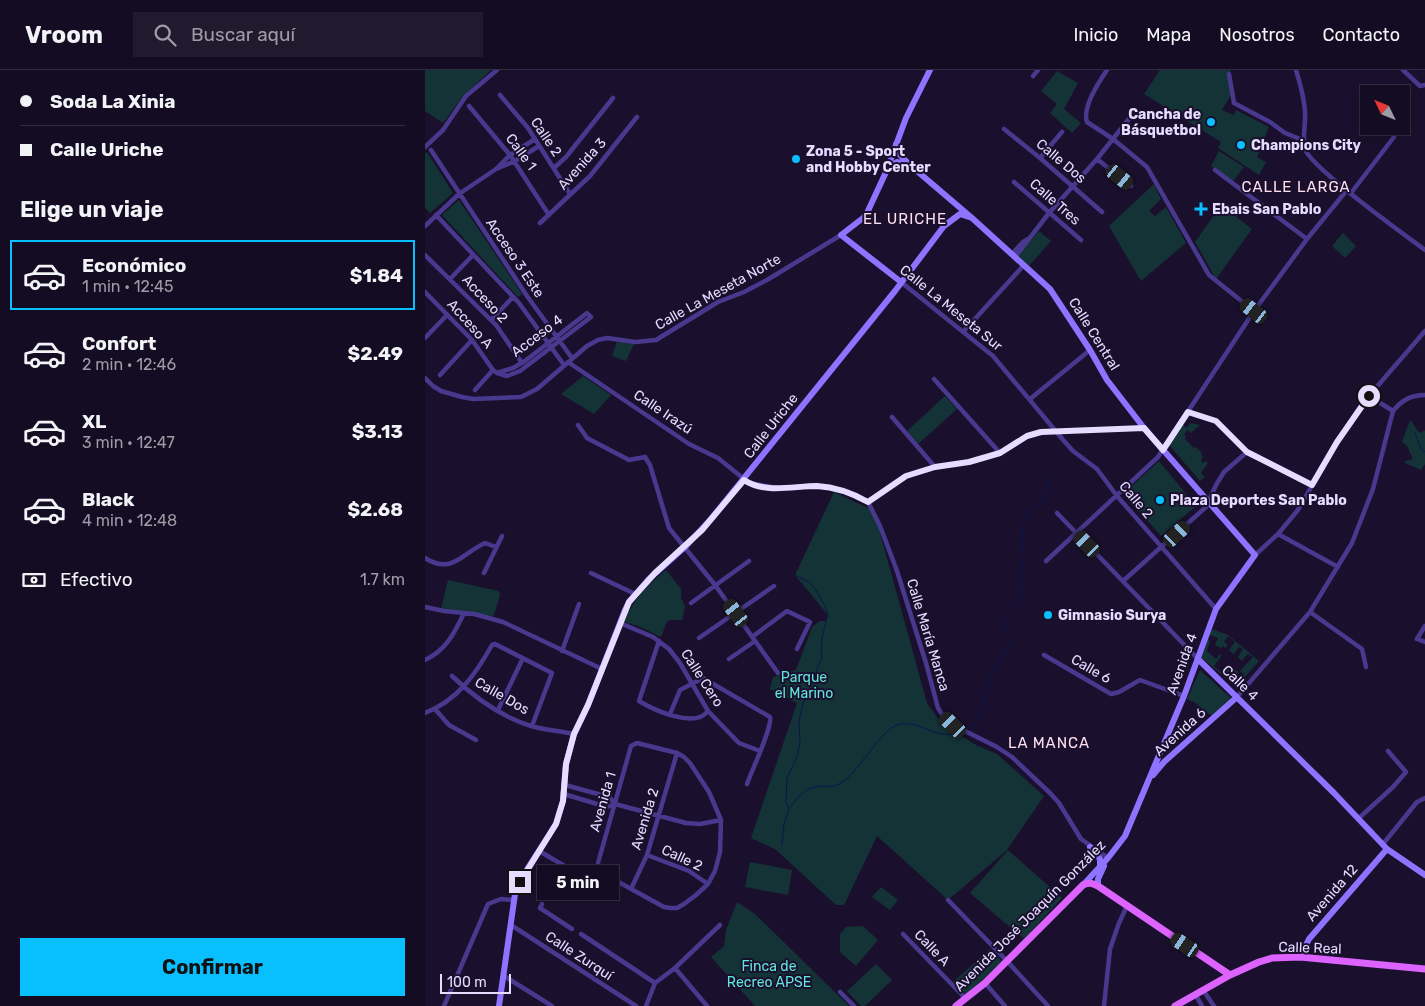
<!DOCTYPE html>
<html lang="es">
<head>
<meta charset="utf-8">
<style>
	body { margin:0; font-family:Rubik,sans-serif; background:#211a2f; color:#f1f3f6; height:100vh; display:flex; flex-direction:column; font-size:19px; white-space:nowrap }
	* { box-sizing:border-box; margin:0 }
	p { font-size:16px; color:#9d9ba5 }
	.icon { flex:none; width:28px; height:28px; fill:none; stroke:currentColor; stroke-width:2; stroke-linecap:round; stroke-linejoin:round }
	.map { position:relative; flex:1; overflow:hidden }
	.panel { display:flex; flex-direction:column; background:#140c22; width:425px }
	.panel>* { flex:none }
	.hud { display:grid; align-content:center; height:110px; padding:0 20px; background:#140c22 }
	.needle { width:32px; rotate:313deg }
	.tools { position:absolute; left:935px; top:15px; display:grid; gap:10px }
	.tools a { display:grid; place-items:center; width:50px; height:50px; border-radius:0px; background:#140c22; box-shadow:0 2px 12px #0003,0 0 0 1px #332c40; font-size:25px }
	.scale { position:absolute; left:15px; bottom:12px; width:71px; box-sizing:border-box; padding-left:5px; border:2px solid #e5dcff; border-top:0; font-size:14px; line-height:18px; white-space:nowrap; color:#e5dcff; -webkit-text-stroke:4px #1a102d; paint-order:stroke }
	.end { position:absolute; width:22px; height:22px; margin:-11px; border:6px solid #e5dcff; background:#111; box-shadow:0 0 0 2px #111 }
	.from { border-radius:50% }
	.bubble { position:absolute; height:35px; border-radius:0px; background:#140c22; box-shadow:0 2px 12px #0003,0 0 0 1px #332c40; font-size:16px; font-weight:700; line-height:35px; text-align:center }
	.car { position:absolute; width:15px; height:30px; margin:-15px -8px; border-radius:6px; box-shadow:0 0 4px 1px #0007; background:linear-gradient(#222 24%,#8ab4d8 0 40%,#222 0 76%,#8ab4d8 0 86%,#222 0) }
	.hud b { display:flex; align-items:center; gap:18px; height:48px; font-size:19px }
	.hud b+b { border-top:1px solid #332c40 }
	.hud i { width:12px; height:12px; background:#f1f3f6 }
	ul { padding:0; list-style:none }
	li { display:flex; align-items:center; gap:15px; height:70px; margin:0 10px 8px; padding:0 10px; border:2px solid transparent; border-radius:0px }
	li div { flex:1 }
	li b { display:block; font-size:19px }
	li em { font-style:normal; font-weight:700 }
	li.on { border-color:#08bfff }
	li>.icon { width:45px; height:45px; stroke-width:1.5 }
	h2 { padding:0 20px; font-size:22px; line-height:60px }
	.pay { display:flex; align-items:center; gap:12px; height:55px; padding:0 20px; font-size:19px }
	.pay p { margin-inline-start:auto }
	.button { display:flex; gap:10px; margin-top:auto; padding:10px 20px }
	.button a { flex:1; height:58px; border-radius:0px; background:#08bfff; color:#111; font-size:20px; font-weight:700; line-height:58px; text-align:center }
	header { display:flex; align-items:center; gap:30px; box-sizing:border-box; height:70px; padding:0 25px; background:#140c22; border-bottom:1px solid #332c40 }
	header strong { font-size:24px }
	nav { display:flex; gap:28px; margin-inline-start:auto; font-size:18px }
	.search { width:350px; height:45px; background:#211a2f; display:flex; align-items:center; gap:12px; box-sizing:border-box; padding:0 18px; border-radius:0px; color:#9d9ba5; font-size:19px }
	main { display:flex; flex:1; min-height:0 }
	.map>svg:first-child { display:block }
	.green { fill:#133337; fill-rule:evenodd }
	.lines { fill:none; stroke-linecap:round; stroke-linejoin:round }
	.stream { stroke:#08164e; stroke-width:1 }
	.street { stroke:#49398e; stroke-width:4.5 }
	.secondary { stroke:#8d73ff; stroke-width:6 }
	.primary { stroke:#dd63ff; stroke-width:7 }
	.route { stroke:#e5dcff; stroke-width:6 }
	.poi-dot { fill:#08bfff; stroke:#1a102d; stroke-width:2 }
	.labels { text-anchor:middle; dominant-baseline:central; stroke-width:4; stroke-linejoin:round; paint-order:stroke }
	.poi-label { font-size:14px; font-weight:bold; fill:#e5dcff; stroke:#1a102d; text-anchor:start }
	.street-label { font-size:14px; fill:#e5dcff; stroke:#1a102d }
	.park-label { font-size:14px; fill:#60e7db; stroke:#1a102d }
	.neighbourhood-label { font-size:15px; letter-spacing:1px; fill:#ffdeee; stroke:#1a102d }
</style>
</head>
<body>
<header>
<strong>Vroom</strong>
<div class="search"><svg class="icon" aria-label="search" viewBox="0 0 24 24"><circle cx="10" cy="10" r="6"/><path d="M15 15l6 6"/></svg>Buscar aquí</div>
<nav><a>Inicio</a><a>Mapa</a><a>Nosotros</a><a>Contacto</a></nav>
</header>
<main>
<section class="panel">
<div class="hud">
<b><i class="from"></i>Soda La Xinia</b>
<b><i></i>Calle Uriche</b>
</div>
<h2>Elige un viaje</h2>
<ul>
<li class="on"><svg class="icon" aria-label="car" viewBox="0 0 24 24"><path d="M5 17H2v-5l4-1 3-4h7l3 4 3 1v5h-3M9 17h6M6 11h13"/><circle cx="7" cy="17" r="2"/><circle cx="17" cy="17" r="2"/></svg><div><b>Económico</b><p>1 min · 12:45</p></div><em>$1.84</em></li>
<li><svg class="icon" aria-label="car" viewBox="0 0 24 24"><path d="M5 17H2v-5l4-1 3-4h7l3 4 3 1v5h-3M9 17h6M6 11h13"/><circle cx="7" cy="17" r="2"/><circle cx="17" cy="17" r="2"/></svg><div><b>Confort</b><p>2 min · 12:46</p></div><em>$2.49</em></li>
<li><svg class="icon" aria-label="car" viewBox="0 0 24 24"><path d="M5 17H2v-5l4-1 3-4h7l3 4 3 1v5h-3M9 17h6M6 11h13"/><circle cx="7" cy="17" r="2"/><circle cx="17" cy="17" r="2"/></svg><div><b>XL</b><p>3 min · 12:47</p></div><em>$3.13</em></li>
<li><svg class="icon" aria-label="car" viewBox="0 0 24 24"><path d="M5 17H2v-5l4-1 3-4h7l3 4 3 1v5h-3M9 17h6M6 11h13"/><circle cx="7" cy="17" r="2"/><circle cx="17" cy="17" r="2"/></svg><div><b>Black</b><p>4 min · 12:48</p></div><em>$2.68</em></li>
</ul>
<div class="pay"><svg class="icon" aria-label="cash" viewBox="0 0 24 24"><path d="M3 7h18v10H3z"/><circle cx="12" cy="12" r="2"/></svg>Efectivo<p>1.7 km</p></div>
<div class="button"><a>Confirmar</a></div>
</section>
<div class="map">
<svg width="1000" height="936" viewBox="0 0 1000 936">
	<rect width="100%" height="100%" fill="#1a102d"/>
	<path class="green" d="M0 0H66L39 25 18 53 0 41Z
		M735 0H806L805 1 806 25 797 40 809 45 811 40 844 57 832 87 841 92 834 105 793 78 796 72 719 24Z
		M632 1 653 13 639 39 656 53 647 63 625 43 632 34 616 21Z
		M794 81 819 97 808 111 786 96Z
		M2 82 28 123 5 143 0 138V83Z
		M729 114 736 129 724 141 730 146 741 137 761 173 716 211 684 156Z
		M34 130 97 224 93 227 17 145Z
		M796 135 827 159 791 209 770 172Z
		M614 161 626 171 604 196 595 188 594 184Z
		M918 163 931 176 920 188 907 176Z
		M192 271 209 274 201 291 187 286Z
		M158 306 186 325 169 344 136 324Z
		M520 326 532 339 493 374 482 361Z
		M985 350C990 354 990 360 996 363L999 360 1000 361V394L996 400 980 393 981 391 988 389 982 376 977 372Z
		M757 353 761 358 766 353 775 355 766 363 763 360 759 364 761 367 760 369 769 378 771 377 777 383 776 385 778 387 776 390 778 393 781 391 783 393 776 403 780 407 775 411 744 375Z
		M734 391 771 436 736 466 699 423Z
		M409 422 449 441 502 633 517 654 551 675 572 684 619 726 582 780 523 830 452 766 419 835H411L350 779 326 768 372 633 345 619 348 607 371 600 387 557 395 551H401L403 545 370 505Z
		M241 500 256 519V528L260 536 257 550H244L241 554 236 567 213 556 200 552C206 531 224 514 241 500Z
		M23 510 74 521 75 525 69 545 65 547 16 539Z
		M787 559 803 565 834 591 811 617 776 587ZM785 565 793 568 790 575 796 578 798 576 800 578 803 575 799 572 803 566 810 572 804 580 809 584 814 577 818 579 813 587 817 591 823 584 828 587 815 601 819 604 813 612 809 609 814 603 803 594 796 602 789 596 797 585 795 584 791 589 782 581 785 571 783 569Z
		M775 600 806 628 787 646 769 632 762 629Z
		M583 780 637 828 599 869 545 823Z
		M325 792 367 800 363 825 320 817Z
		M456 817 473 830 465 840 447 827Z
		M312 832 330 844 424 936H330L286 887 299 876 301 860Z
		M438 856 453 870 431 896 415 882V864L421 857Z
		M565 879 577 891 541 925 528 912Z
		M451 894 467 910 440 936H436L422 921Z"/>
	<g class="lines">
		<path class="stream" d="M990 363 996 379 1000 382
			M542 660C559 654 557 630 562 617 563 611 567 605 570 599 574 591 582 582 584 573 586 564 575 556 578 548 582 540 593 536 596 528 597 524 595 521 595 517 595 508 598 499 599 490 599 476 596 459 601 445 604 437 613 437 618 430 622 424 623 412 625 405
			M364 739C369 732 377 721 386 718 399 713 405 721 419 711 436 698 455 661 472 655 490 650 500 661 517 664 520 665 524 664 528 664
			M357 775 359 754 364 739 361 733 362 708 372 687 375 672 374 652 377 637 397 587 396 580 397 568 403 544 401 538 389 517 384 512 370 505
			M859 933 860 936"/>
		<path class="street" d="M682 0C674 12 657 37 662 52L688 69 722 97 784 205 829 241
			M871 0C875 13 879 27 880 41 881 53 877 68 880 79 885 97 980 165 1000 180
			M978 0 995 16 1000 15
			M804 4 809 33 845 52 860 63 880 71
			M608 6 613 0
			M75 25 103 58 145 124
			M44 36 85 85 124 145
			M579 59 615 88 677 142
			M110 69 85 85 71 99 90 91 114 76
			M0 77 18 60 41 26 72 0
			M6 80 102 226 147 288
			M615 88 637 62
			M672 89 706 116
			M129 98 141 87 188 28
			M790 100 882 169
			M589 112 656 170
			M926 123 969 67
			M11 145 94 233 139 295
			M115 153 165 106 212 47
			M0 156 34 124 71 99
			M587 184 598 172 603 169
			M0 185 71 255 97 293
			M590 187 624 143 672 89 707 45 712 41
			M25 209 48 185
			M476 212 568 286 639 371 648 381 672 399 692 426 791 539
			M0 222 47 270 68 300 72 303
			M162 243 166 247 95 301 82 306 72 303 88 298 100 291Z
			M66 250 88 227
			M539 261 599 195
			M0 268 22 245
			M143 292 264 374 293 388 324 413 353 418 393 416 411 419 423 422 443 432 455 456 472 501 501 593 513 638 518 646 528 655 572 677 587 687 625 723 634 733 656 769 683 788
			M15 305 47 270
			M0 308 8 316 16 321 37 327 48 329 96 327 112 319 162 276 173 270 182 268 210 272 231 270 293 232 319 222 342 210 416 165
			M509 309 575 383
			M50 320 68 300
			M944 326 968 341
			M605 329 665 280
			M763 342 791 351 822 382 887 415
			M467 347 510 397
			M153 355 162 368 204 390 220 387 225 395 244 458 290 515 353 603
			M443 432 481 406 510 397 544 392 575 383 602 366 616 362 719 358
			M632 443 773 589
			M853 464 913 497
			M830 485 853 464 873 440 912 372 937 334 1000 261
			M0 488C27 505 36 484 60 473L71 477
			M621 491 733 387 829 241 882 169 922 120
			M59 503 77 466
			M166 503 210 524
			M698 511 781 437 791 415 799 402 822 382
			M266 533 324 491
			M0 537 19 541 49 544 78 552 177 599
			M885 542 937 579 941 597
			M195 553 228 567 244 579 255 593 283 641 314 673 335 681
			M1000 556 992 569 1000 572
			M327 567 362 541 385 552 372 579
			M274 568 349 516
			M234 571 214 631C229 640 270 659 283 641
			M137 581 154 534
			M619 585 686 624 694 622 715 610 759 626
			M304 589 330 571
			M0 590C21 580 29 564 39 543
			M27 606C49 627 77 647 106 656 120 660 135 661 149 664
			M812 627 885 542 927 473 948 419 968 341C977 330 986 325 1000 325
			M10 639 24 655 51 670
			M73 640 98 588
			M0 643C33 630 50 605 67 575L70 574 127 603 107 656
			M245 644 255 620 278 608 345 647C348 656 326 702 322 714
			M212 673 252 683 259 687 265 693 284 722 296 750 295 782 290 801 283 814 271 825 259 834 252 838H245L239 837 177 803 173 798V793L206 676Z
			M140 715 184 727 190 734 261 753 275 754 296 750
			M139 724 182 737 190 734
			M933 749 968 717 981 702 963 681
			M958 774 992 732 1000 728
			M114 781 162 809
			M222 785 264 801 283 814
			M206 819 222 785 252 683
			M523 830 581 890 623 936
			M117 834 115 838 147 859
			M86 855 211 936
			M156 864 230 913
			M478 864 541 929
			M250 898 282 936
			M79 906 127 936
			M560 913 580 936
			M778 920 789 936
			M415 922 429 936
			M770 924 777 936
			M19 936 63 834 76 829 89 830
			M221 936 230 913 250 898 295 855
			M679 936 685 879 694 853 702 836"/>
		<path class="secondary" d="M471 74 472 82 485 95 547 148 625 219 665 280 682 310 719 358 830 485 791 539 759 626 700 766 683 788 658 815
			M464 98 472 92 484 95
			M476 212 416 165 438 148 442 143 461 102 481 48 505 0
			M773 589 909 723 962 779 1000 805
			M728 705 739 692 812 627
			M665 777 675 789V797
			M673 816V809L679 796
			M875 887 884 869 962 779
			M74 936 90 824 101 801 131 754 138 731 141 694 149 664 163 635 200 540 204 532 224 509 261 476 286 449 470 221 519 156 535 144 547 148"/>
		<path class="primary" d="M531 936 560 913 658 815C664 812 667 813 673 816L805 905
			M750 936 805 905 834 892 847 888 875 887 1000 899"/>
	</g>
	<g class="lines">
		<path class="route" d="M95 812 131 754 138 731 141 694 149 664 163 635 204 532 230 503 277 460 319 410C340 424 368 416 392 416 411 417 427 423 443 432L481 406 510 397 544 392 575 383 602 366 616 362 719 358 738 380 763 342 791 351 822 382 887 415 912 372 944 326"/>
	</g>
	<g class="poi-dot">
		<circle cx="786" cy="52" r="5"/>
		<circle cx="816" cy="75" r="5"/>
		<circle cx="371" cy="89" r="5"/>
		<path d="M773.5 131.5h5v5h5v5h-5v5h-5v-5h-5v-5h5z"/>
		<circle cx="735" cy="430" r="5"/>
		<circle cx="623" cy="545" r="5"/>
	</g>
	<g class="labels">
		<g class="poi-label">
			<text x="776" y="44" text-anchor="end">Cancha de<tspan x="776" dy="16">Básquetbol</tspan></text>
			<text x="826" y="75">Champions City</text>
			<text x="381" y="81">Zona 5 - Sport<tspan x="381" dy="16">and Hobby Center</tspan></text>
			<text x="787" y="139">Ebais San Pablo</text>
			<text x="745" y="430">Plaza Deportes San Pablo</text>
			<text x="633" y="545">Gimnasio Surya</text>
		</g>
		<g class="street-label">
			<text transform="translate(121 67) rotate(56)">Calle 2</text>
			<text transform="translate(96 82) rotate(54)">Calle 1</text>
			<text transform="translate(636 91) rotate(40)">Calle Dos</text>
			<text transform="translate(157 94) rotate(-48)">Avenida 3</text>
			<text transform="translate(630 132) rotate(41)">Calle Tres</text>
			<text transform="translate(90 188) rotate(56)">Acceso 3 Este</text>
			<text transform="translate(293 222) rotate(-29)">Calle La Meseta Norte</text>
			<text transform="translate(60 229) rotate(47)">Acceso 2</text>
			<text transform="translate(526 238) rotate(39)">Calle La Meseta Sur</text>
			<text transform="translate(45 254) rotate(48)">Acceso A</text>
			<text transform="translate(669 264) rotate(58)">Calle Central</text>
			<text transform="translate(112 266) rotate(-37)">Acceso 4</text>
			<text transform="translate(238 342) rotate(34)">Calle Irazú</text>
			<text transform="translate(346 356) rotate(-52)">Calle Uriche</text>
			<text transform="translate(711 430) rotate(50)">Calle 2</text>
			<text transform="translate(503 565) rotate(73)">Calle María Manca</text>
			<text transform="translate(757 594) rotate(-70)">Avenida 4</text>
			<text transform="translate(666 599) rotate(30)">Calle 6</text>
			<text transform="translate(277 608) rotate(57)">Calle Cero</text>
			<text transform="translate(815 613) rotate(44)">Calle 4</text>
			<text transform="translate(77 626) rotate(30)">Calle Dos</text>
			<text transform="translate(755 662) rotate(-42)">Avenida 6</text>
			<text transform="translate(178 732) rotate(-74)">Avenida 1</text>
			<text transform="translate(220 749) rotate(-73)">Avenida 2</text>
			<text transform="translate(257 788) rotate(25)">Calle 2</text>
			<text transform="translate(907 823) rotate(-49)">Avenida 12</text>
			<text transform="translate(605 846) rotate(-45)">Avenida José Joaquín González</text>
			<text transform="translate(507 878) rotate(46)">Calle A</text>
			<text transform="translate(885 878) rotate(2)">Calle Real</text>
			<text transform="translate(154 886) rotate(33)">Calle Zurquí</text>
		</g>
		<g class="park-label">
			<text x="379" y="607">Parque<tspan x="379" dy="16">el Marino</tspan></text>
			<text x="344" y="896">Finca de<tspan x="344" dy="16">Recreo APSE</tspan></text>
		</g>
		<g class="neighbourhood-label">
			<text x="871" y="117">CALLE LARGA</text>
			<text x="480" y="149">EL URICHE</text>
			<text x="624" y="673">LA MANCA</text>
		</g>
	</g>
</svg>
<div class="tools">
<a><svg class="needle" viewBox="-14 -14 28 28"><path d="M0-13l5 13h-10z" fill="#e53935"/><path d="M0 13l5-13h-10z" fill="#9d9ba5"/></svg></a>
</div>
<div class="scale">100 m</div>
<i class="end from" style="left:944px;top:326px"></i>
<i class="end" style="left:95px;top:812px"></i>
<div class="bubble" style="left:112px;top:795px;width:82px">5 min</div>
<i class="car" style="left:695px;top:107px;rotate:129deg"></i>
<i class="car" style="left:829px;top:241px;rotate:308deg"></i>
<i class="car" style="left:752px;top:464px;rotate:47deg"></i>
<i class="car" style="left:662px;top:474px;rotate:316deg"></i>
<i class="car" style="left:311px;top:543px;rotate:323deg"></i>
<i class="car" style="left:528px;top:655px;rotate:314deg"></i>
<i class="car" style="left:760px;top:875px;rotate:304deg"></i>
</div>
</main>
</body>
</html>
